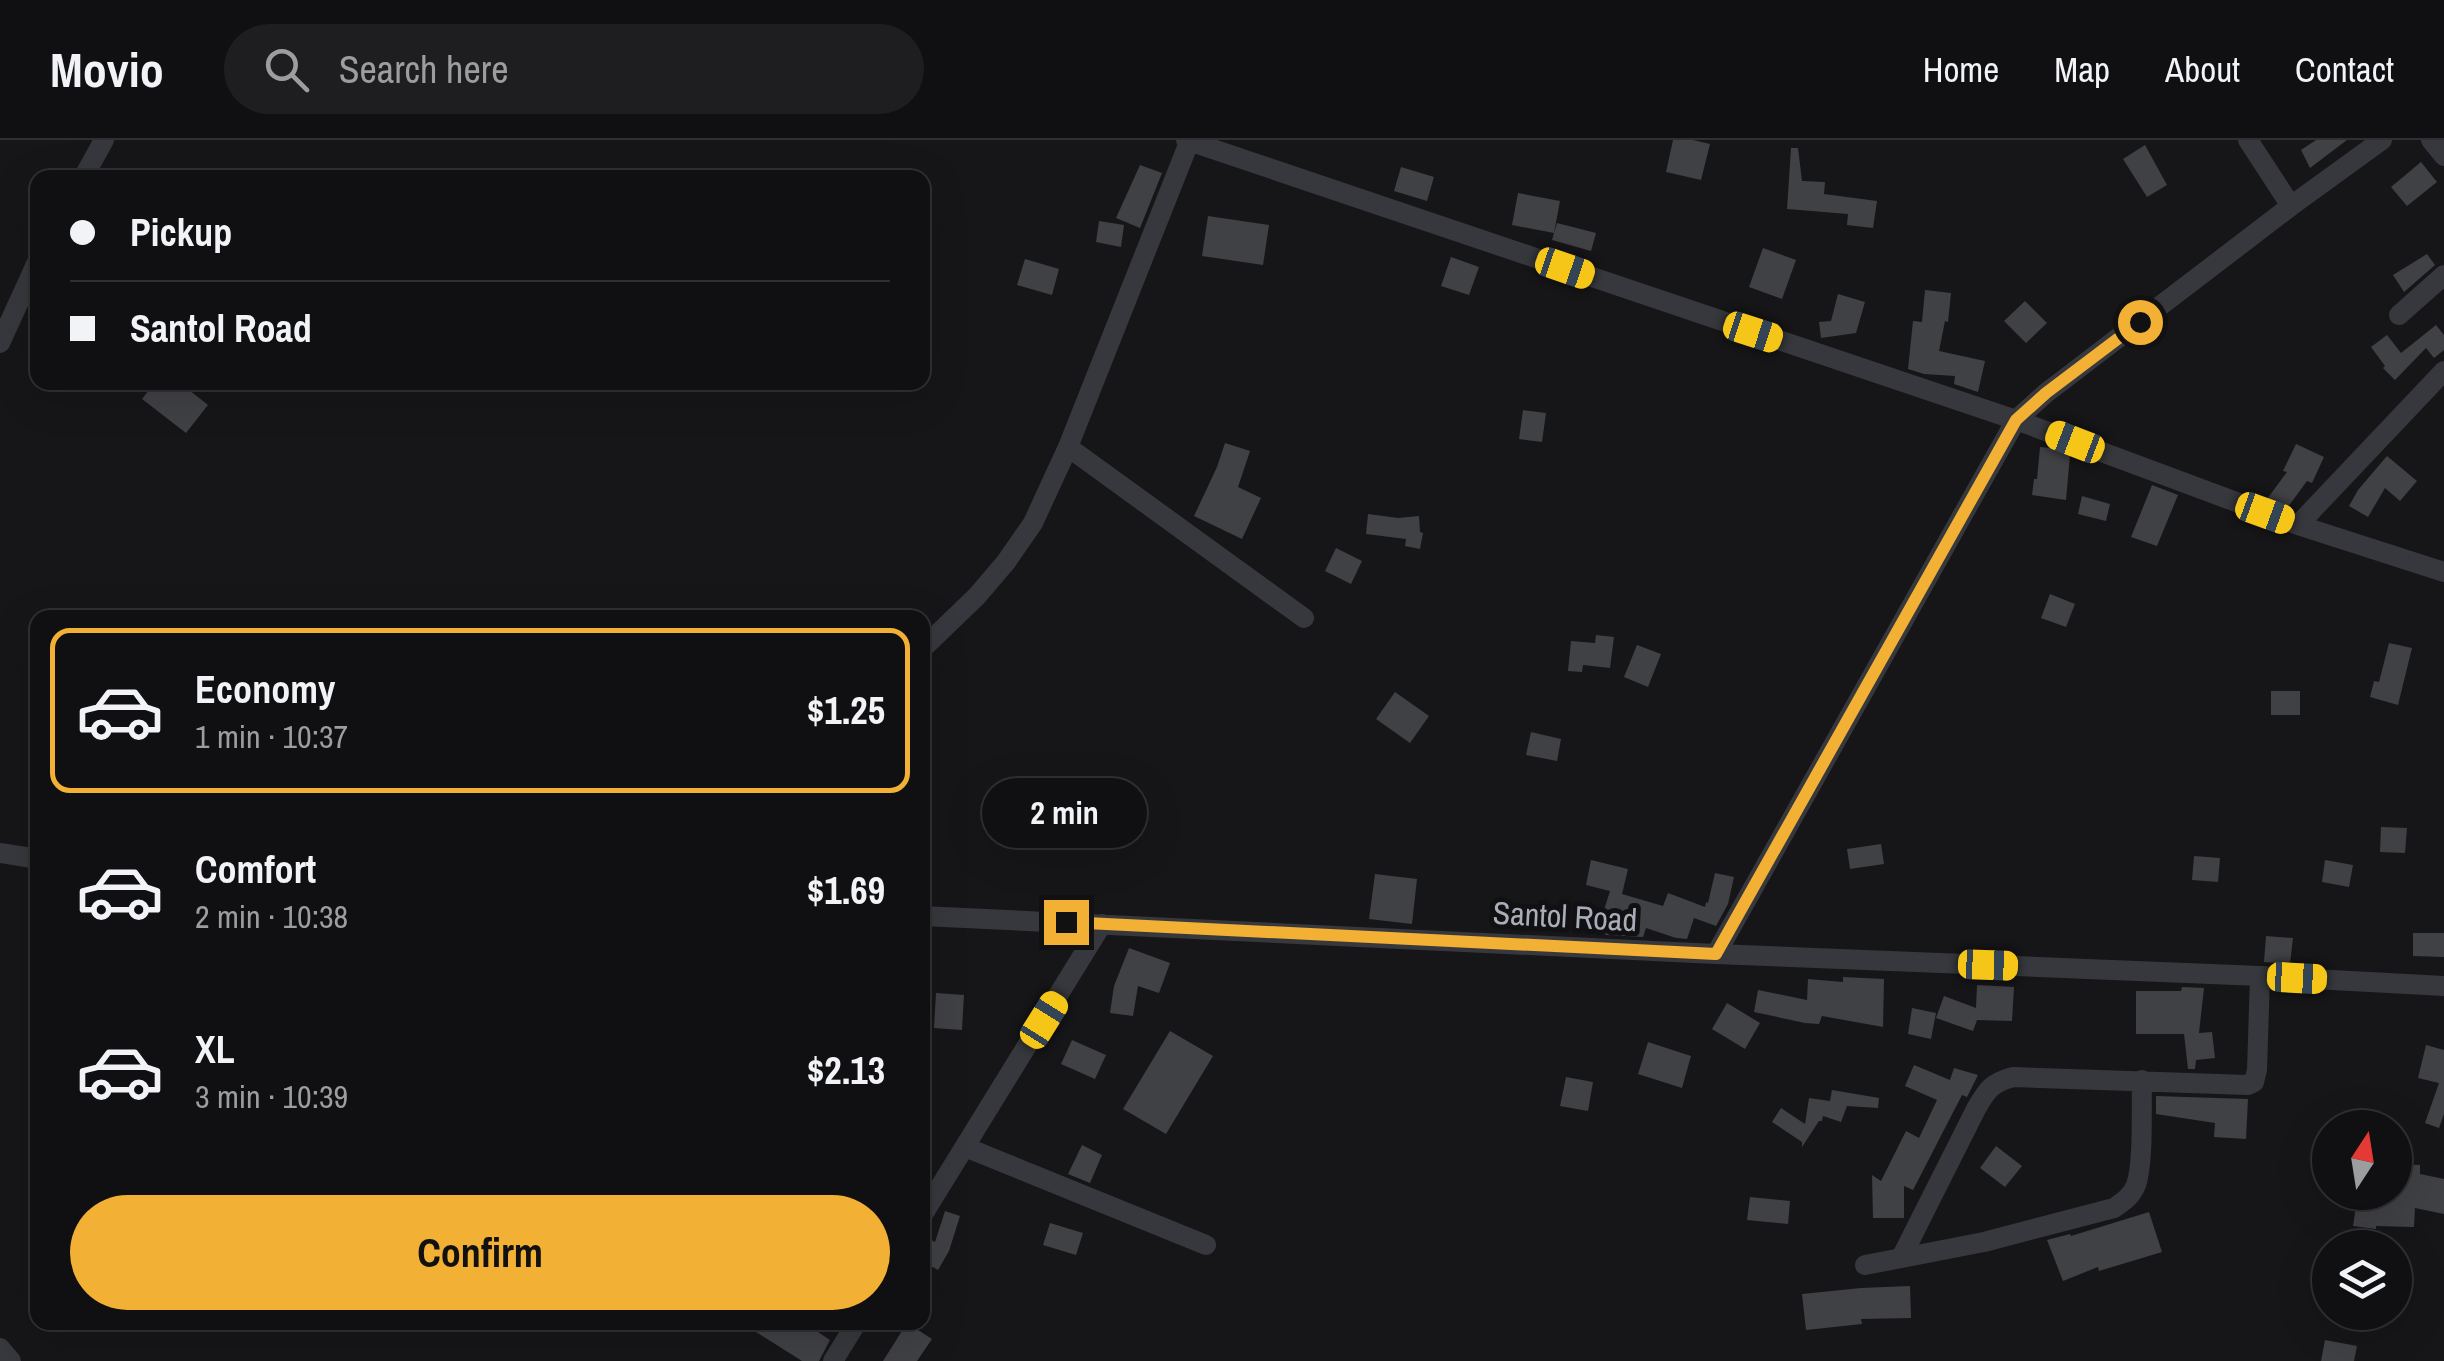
<!DOCTYPE html>
<html lang="en">
<head>
<meta charset="utf-8">
<style>
	body { margin:0; font-family:"Archivo Narrow",sans-serif; background:#1e1e20; color:#f1f3f6; height:100vh; display:flex; flex-direction:column; font-size:38px; white-space:nowrap }
	* { box-sizing:border-box; margin:0 }
	p { font-size:32px; color:#9c9d9f }
	.icon { flex:none; width:55px; height:55px; fill:none; stroke:currentColor; stroke-width:2; stroke-linecap:round; stroke-linejoin:round }
	.map { position:relative; flex:1; overflow:hidden }
	.panel { position:absolute; left:30px; top:470px; width:900px; height:720px; display:flex; flex-direction:column; background:#101012; border-radius:20px; box-shadow:0 10px 40px #0002,0 0 0 2px #303032 }
	.panel>* { flex:none }
	.hud { position:absolute; left:30px; top:30px; width:900px; height:220px; border-radius:20px; box-shadow:0 10px 40px #0002,0 0 0 2px #303032; display:grid; align-content:center; height:220px; padding:0 40px; background:#101012 }
	.needle { width:65px; rotate:12deg }
	.buttons { position:absolute; left:2312px; top:970px; display:grid; gap:20px }
	.buttons a { display:grid; place-items:center; width:100px; height:100px; border-radius:50%; background:#101012; box-shadow:0 10px 40px #0002,0 0 0 2px #303032; font-size:50px }
	.end { position:absolute; width:45px; height:45px; margin:-22px; border:12px solid #f2b134; background:#111; box-shadow:0 0 0 5px #111 }
	.from { border-radius:50% }
	.bubble { position:absolute; height:70px; border-radius:35px; background:#101012; box-shadow:0 10px 40px #0002,0 0 0 2px #303032; font-size:32px; font-weight:700; line-height:70px; text-align:center }
	.car { position:absolute; width:30px; height:60px; margin:-30px -15px; border-radius:12px; box-shadow:0 0 8px 2px #0007; background:linear-gradient(#f5c518 24%,#345 0 40%,#f5c518 0 76%,#345 0 86%,#f5c518 0) }
	.hud b { display:flex; align-items:center; gap:35px; height:95px; font-size:38px }
	.hud b+b { border-top:2px solid #303032 }
	.hud i { width:25px; height:25px; background:#f1f3f6 }
	ul { padding:18px 0 0; list-style:none }
	li { display:flex; align-items:center; gap:30px; height:165px; margin:0 20px 15px; padding:0 20px; border:5px solid transparent; border-radius:20px }
	li div { flex:1 }
	li b { display:block; font-size:38px }
	li em { font-style:normal; font-weight:700 }
	li.current { border-color:#f2b134 }
	li>.icon { width:90px; height:90px; stroke-width:1.5 }
	.button { display:flex; gap:20px; margin-top:auto; padding:20px 40px }
	.button a { flex:1; height:115px; border-radius:60px; background:#f2b134; color:#111; font-size:40px; font-weight:700; line-height:115px; text-align:center }
	header { display:flex; align-items:center; gap:60px; box-sizing:border-box; height:140px; padding:0 50px; background:#101012; border-bottom:2px solid #303032 }
	header strong { font-size:48px }
	nav { display:flex; gap:55px; margin-inline-start:auto; font-size:35px }
	.search { width:700px; height:90px; background:#1e1e20; display:flex; align-items:center; gap:25px; box-sizing:border-box; padding:0 35px; border-radius:55px; color:#9c9d9f; font-size:38px }
	.map>svg:first-child { display:block }
	.building { fill:#404145 }
	.lines { fill:none; stroke-linecap:round; stroke-linejoin:round }
	.minor { stroke:#37383d; stroke-width:20 }
	.route { stroke:#f2b134; stroke-width:12 }
	.labels { text-anchor:middle; dominant-baseline:central; stroke-width:10; stroke-linejoin:round; paint-order:stroke }
	.street-label { font-size:32px; fill:#a8adb8; stroke:#111113 }
</style>
</head>
<body>
<header>
<strong>Movio</strong>
<div class="search"><svg class="icon" aria-label="search" viewBox="0 0 24 24"><circle cx="10" cy="10" r="6"/><path d="M15 15l6 6"/></svg>Search here</div>
<nav><a>Home</a><a>Map</a><a>About</a><a>Contact</a></nav>
</header>
<div class="map">
<svg width="2444" height="1221" viewBox="0 0 2444 1221">
	<rect width="100%" height="100%" fill="#161618"/>
	<path class="building" d="M1673 0H1693L1710 4 1701 40 1666 32Z
		M2316 0H2347L2310 28 2301 10Z
		M2145 5 2167 45 2147 57 2123 19Z
		M1791 8H1798L1802 41 1825 42 1824 54 1877 61 1873 88 1847 85 1848 74 1787 69Z
		M2421 22 2437 42 2407 66 2391 47Z
		M1140 25 1162 33 1140 88 1116 78Z
		M1401 27 1434 37 1427 61 1394 51Z
		M1518 53 1560 61 1554 93 1512 85Z
		M1208 76 1269 85 1263 125 1202 116Z
		M1099 81 1124 85 1121 107 1096 102Z
		M1557 83 1596 93 1591 111 1552 100Z
		M1763 108 1796 120 1782 159 1749 147Z
		M2427 114 2435 125 2404 152 2393 135Z
		M1451 117 1479 127 1469 155 1441 146Z
		M1025 119 1059 129 1052 155 1017 145Z
		M1925 150 1951 153 1948 182 1945 181 1939 211 1985 221 1978 252 1954 244 1955 236 1924 234 1908 229 1913 181 1922 182Z
		M1838 154 1865 162 1856 193 1821 198 1819 182 1831 181Z
		M2025 161 2047 183 2026 203 2004 181Z
		M2436 185 2444 195V210L2434 218 2426 208 2395 240 2383 228 2385 226 2371 207 2387 195 2401 213Z
		M155 242H179L208 265 186 293 142 259Z
		M1523 270 1546 273 1542 302 1519 299Z
		M1225 303 1250 311 1238 347 1261 358 1242 399 1194 376 1217 327Z
		M2296 304 2324 317 2312 343 2307 341 2288 367 2267 359 2287 332 2283 331Z
		M2040 307 2051 308 2070 315 2066 360 2032 355 2034 339H2037Z
		M2387 316 2417 341 2400 361 2385 348 2368 377 2349 366 2358 350Z
		M2152 345 2178 355 2157 406 2131 397Z
		M2082 356 2110 364 2106 381 2078 374Z
		M1368 374 1398 378 1419 376 1420 392 1423 393 1420 409 1405 406 1406 399 1366 394Z
		M1336 408 1362 421 1351 444 1325 431Z
		M2050 454 2075 464 2066 487 2041 478Z
		M1596 495 1614 497 1610 528 1583 525 1582 532 1568 531 1571 501 1595 503Z
		M2389 503 2412 508 2398 565 2370 557 2374 541 2379 542Z
		M1637 505 1661 514 1648 547 1624 537Z
		M2271 551H2300V575H2271Z
		M1395 552 1429 576 1410 603 1376 579Z
		M1531 592 1561 599 1557 621 1526 615Z
		M2381 687 2407 688 2405 713 2380 712Z
		M1881 704 1884 724 1850 729 1847 709Z
		M2194 716 2220 718 2218 742 2192 740Z
		M1591 720 1628 729 1622 754 1663 766 1668 753 1705 767 1706 762 1708 763 1715 733 1734 737 1728 764 1716 786 1694 778 1687 799 1676 798 1646 788 1643 797 1607 795 1597 792 1610 751 1586 745Z
		M2325 720 2353 725 2349 747 2322 742Z
		M1375 734 1417 739 1412 784 1369 779Z
		M2413 793H2444V817L2413 816Z
		M2266 796 2293 798 2290 824 2264 822Z
		M1129 808 1170 823 1159 853 1138 846 1133 876 1110 873 1114 846Z
		M1843 837 1884 839 1883 887 1822 876 1819 884 1805 883 1754 872 1758 850 1807 860 1808 839 1843 842Z
		M1977 845 2014 847 2012 881 1977 880 1973 891 1936 878 1944 856 1976 868Z
		M2182 847 2204 848 2199 893 2212 892 2215 918 2196 920 2195 929H2188L2184 894H2136V851H2181Z
		M936 853 964 855 962 890 934 888Z
		M1727 863 1760 883 1745 909 1712 889Z
		M1912 868 1936 873 1931 899 1908 894Z
		M1170 891 1213 916 1166 994 1123 969Z
		M1072 900 1106 915 1095 939 1061 924Z
		M1648 902 1691 916 1682 948 1638 934Z
		M2426 905 2444 910V974L2439 988 2425 983 2439 943 2418 938Z
		M1914 925 1950 940 1954 928 1978 935 1967 957 1962 955 1913 1050 1904 1046V1078H1873L1872 1035 1881 1041 1906 991 1919 998 1937 960 1905 946Z
		M1566 937 1593 942 1588 971 1560 966Z
		M1832 950 1879 958 1878 968 1847 966 1841 982 1823 976 1822 981H1819L1802 1007V1002L1772 982 1781 968 1805 984 1809 958 1830 961Z
		M2156 956 2248 959 2246 999 2214 997 2215 983 2156 974Z
		M1082 1005 1102 1015 1090 1043 1068 1034Z
		M1996 1006 2022 1026 2005 1047 1980 1028Z
		M2395 1024 2420 1025V1034L2444 1039V1074L2415 1068 2414 1087 2376 1086V1089L2353 1086 2356 1066 2378 1069 2379 1052H2395Z
		M1750 1057 1790 1061 1788 1084 1747 1080Z
		M945 1071 960 1076 949 1111 938 1130 922 1121V1095L935 1102Z
		M2149 1072 2162 1112 2099 1131 2098 1127 2063 1141 2047 1100 2070 1094 2071 1096Z
		M1050 1083 1083 1093 1076 1115 1043 1105Z
		M1910 1146 1911 1178 1861 1179 1862 1184 1806 1190 1802 1154 1861 1148Z
		M762 1182H803L830 1200 819 1221H802L756 1192Z
		M907 1183 932 1199 917 1221H883Z
		M2325 1200 2357 1206 2354 1221H2321Z"/>
	<g class="lines">
		<path class="minor" d="M1186 0 2016 280 2298 385 2444 432
			M2248 0 2291 66
			M2431 0 2444 16
			M83 38 104 0
			M2399 175 2444 135
			M0 203 38 120
			M1068 307 1304 478
			M2298 385 2444 231
			M922 509 977 456 1006 422 1033 383 1068 307 1190 0
			M0 713 38 719
			M922 776 1716 814 2260 836 2444 846
			M1716 814 2016 280 2046 253 2291 66 2382 0
			M965 1007 1206 1105
			M922 1076 1102 784
			M1901 1118 1976 969C1987 950 1991 943 2013 937L2248 945 2254 942 2257 930 2260 836
			M1865 1125 1984 1102 2114 1068C2124 1061 2131 1057 2136 1045 2144 1023 2141 966 2142 940
			M0 1208 11 1221
			M833 1221 857 1182"/>
	</g>
	<g class="lines">
		<path class="route" d="M1066 782 1716 814 2016 280 2046 253 2140 182"/>
	</g>
	<g class="labels">
		<g class="street-label">
			<text transform="translate(1565 776) rotate(3)">Santol Road</text>
		</g>
	</g>
</svg>
<div class="buttons">
<a><svg class="needle" viewBox="-14 -14 28 28"><path d="M0-13l5 13h-10z" fill="#e53935"/><path d="M0 13l5-13h-10z" fill="#9c9d9f"/></svg></a>
<a><svg class="icon" aria-label="layers" viewBox="0 0 24 24"><path d="M12 4l9 5-9 5-9-5zM3 14l9 5 9-5"/></svg></a>
</div>
<i class="end from" style="left:2140px;top:182px"></i>
<i class="end" style="left:1066px;top:782px"></i>
<div class="bubble" style="left:982px;top:638px;width:165px">2 min</div>
<i class="car" style="left:1565px;top:128px;rotate:109deg"></i>
<i class="car" style="left:1753px;top:192px;rotate:108deg"></i>
<i class="car" style="left:2075px;top:302px;rotate:291deg"></i>
<i class="car" style="left:2265px;top:373px;rotate:110deg"></i>
<i class="car" style="left:1988px;top:825px;rotate:92deg"></i>
<i class="car" style="left:2297px;top:838px;rotate:93deg"></i>
<i class="car" style="left:1044px;top:880px;rotate:32deg"></i>
<div class="hud">
<b><i class="from"></i>Pickup</b>
<b><i></i>Santol Road</b>
</div>
<section class="panel">
<ul>
<li class="current"><svg class="icon" aria-label="car" viewBox="0 0 24 24"><path d="M5 17H2v-5l4-1 3-4h7l3 4 3 1v5h-3M9 17h6M6 11h13"/><circle cx="7" cy="17" r="2"/><circle cx="17" cy="17" r="2"/></svg><div><b>Economy</b><p>1 min · 10:37</p></div><em>$1.25</em></li>
<li><svg class="icon" aria-label="car" viewBox="0 0 24 24"><path d="M5 17H2v-5l4-1 3-4h7l3 4 3 1v5h-3M9 17h6M6 11h13"/><circle cx="7" cy="17" r="2"/><circle cx="17" cy="17" r="2"/></svg><div><b>Comfort</b><p>2 min · 10:38</p></div><em>$1.69</em></li>
<li><svg class="icon" aria-label="car" viewBox="0 0 24 24"><path d="M5 17H2v-5l4-1 3-4h7l3 4 3 1v5h-3M9 17h6M6 11h13"/><circle cx="7" cy="17" r="2"/><circle cx="17" cy="17" r="2"/></svg><div><b>XL</b><p>3 min · 10:39</p></div><em>$2.13</em></li>
</ul>
<div class="button"><a>Confirm</a></div>
</section>
</div>
</body>
</html>
